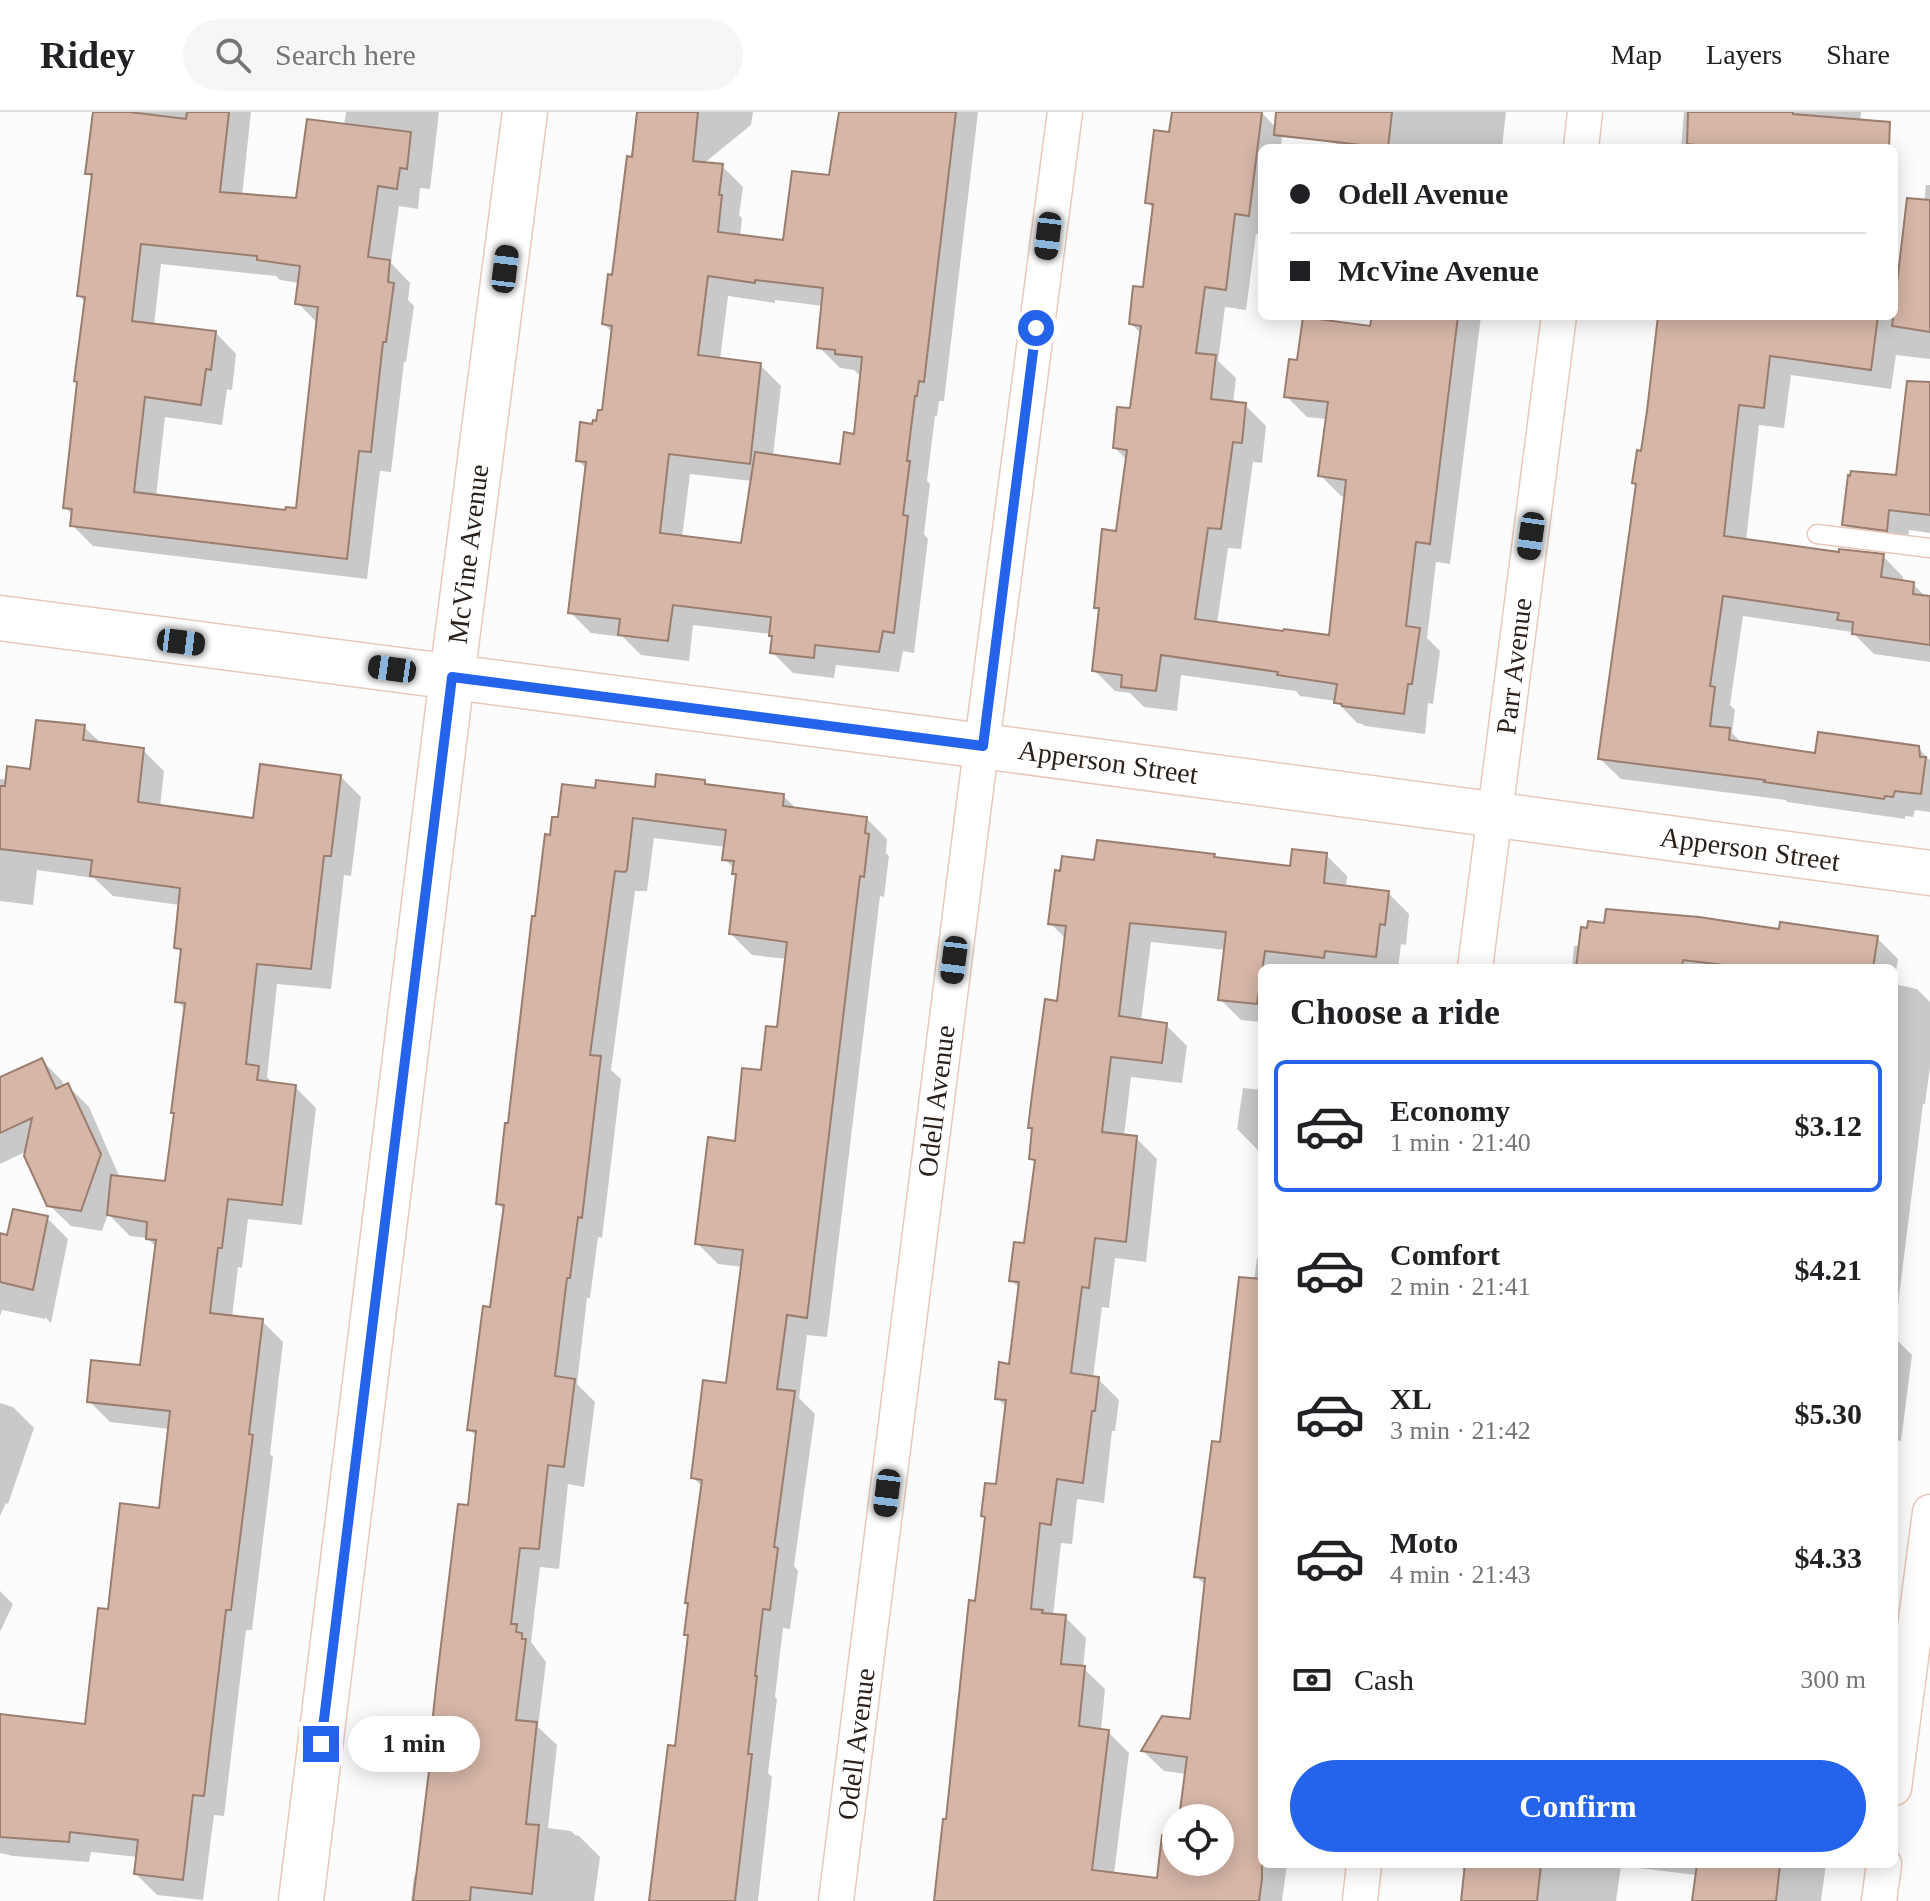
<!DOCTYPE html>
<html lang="en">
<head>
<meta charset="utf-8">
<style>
	body { margin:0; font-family:Georgia,serif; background:#f6f6f6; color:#202124; height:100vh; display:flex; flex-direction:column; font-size:30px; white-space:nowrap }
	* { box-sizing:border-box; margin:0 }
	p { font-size:26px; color:#757577 }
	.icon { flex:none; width:44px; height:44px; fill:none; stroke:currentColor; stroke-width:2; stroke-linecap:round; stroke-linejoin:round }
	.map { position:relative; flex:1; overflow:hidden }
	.panel { position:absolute; left:1258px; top:852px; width:640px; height:904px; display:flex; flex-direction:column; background:#fff; border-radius:12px; box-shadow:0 4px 20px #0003 }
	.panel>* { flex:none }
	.top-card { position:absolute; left:1258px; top:32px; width:640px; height:176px; border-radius:12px; box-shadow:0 4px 20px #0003; display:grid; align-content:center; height:176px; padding:0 32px; background:#fff }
	.tools { position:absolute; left:1162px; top:1692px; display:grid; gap:16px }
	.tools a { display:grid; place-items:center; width:72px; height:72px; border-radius:50%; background:#fff; box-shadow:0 4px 20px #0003; font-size:40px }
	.end { position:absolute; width:36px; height:36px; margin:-18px; border:10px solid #2563eb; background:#fff; box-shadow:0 0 0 4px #fff }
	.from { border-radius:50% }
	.bubble { position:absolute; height:56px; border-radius:28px; background:#fff; box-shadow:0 4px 20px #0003; font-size:26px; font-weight:700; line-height:56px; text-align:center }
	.car { position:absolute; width:24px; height:48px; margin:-24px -12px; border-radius:10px; box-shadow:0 0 6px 2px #0007; background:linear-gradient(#222 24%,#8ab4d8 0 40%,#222 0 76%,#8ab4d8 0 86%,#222 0) }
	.top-card b { display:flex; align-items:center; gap:28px; height:76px; font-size:30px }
	.top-card b+b { border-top:2px solid #e0e0e0 }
	.top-card i { width:20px; height:20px; background:#202124 }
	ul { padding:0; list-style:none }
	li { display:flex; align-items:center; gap:24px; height:132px; margin:0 16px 12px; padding:0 16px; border:4px solid transparent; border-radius:12px }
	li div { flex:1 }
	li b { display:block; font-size:30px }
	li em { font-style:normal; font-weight:700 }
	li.on { border-color:#2563eb }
	li>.icon { width:72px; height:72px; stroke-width:1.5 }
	h2 { padding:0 32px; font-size:36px; line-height:96px }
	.pay { display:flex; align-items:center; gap:20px; height:88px; padding:0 32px; font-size:30px }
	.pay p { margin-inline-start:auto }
	.action { display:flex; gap:16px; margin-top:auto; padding:16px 32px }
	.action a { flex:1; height:92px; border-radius:48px; background:#2563eb; color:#fff; font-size:32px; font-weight:700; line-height:92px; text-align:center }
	header { display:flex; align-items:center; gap:48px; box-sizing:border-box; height:112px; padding:0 40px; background:#fff; border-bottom:2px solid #e0e0e0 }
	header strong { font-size:38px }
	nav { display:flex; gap:44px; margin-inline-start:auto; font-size:28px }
	.search { width:560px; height:72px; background:#f6f6f6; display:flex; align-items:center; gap:20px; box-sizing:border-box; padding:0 28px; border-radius:44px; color:#757577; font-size:30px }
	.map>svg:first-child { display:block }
	.shadow { fill:#0003; fill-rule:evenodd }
	.building { fill:#d6b6a7; stroke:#9a7d6e; stroke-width:2; fill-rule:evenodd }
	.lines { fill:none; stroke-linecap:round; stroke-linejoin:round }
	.lane-casing { stroke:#e8c8b8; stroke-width:21 }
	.street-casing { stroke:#e8c8b8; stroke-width:37 }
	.secondary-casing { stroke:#e8c8b8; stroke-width:47 }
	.lane { stroke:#fff; stroke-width:18 }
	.street { stroke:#fff; stroke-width:34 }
	.secondary { stroke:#fff; stroke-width:44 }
	.route { stroke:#2563eb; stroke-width:10 }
	.labels { text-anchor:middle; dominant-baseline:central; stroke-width:8; stroke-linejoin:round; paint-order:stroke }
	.street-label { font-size:28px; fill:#2c201a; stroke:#fff }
</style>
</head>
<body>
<header>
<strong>Ridey</strong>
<div class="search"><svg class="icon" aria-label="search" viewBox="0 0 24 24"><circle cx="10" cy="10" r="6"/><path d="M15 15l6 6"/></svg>Search here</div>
<nav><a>Map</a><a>Layers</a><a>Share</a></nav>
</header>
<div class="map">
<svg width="1930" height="1789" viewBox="0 0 1930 1789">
	<rect width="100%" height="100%" fill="#fcfcfc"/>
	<path class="shadow" d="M94 0H251L242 84 298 88 344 13 346 0H439L430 77 420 76 418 97 399 94 391 151 410 171 408 188 414 194 406 250H404L391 360 380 359 367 467 93 434 72 413 73 403 65 395 86 191 79 184 93 67 87 61ZM161 152 276 164 280 168 300 171 298 191 318 212 298 399 287 400 156 385 165 305 222 313 227 277 232 278 236 242 216 221 154 213Z
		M637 0H753L751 13 703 52 722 54 743 75 739 103 742 106 740 125 785 131 831 66 839 0H978L944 289H939L937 304H935L927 369 930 372 924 422 928 427 914 541 903 539 899 560 836 553 834 566 793 561 772 540 774 526 770 522 693 513 689 549 641 543 623 525 591 521 570 500 587 358 578 348 594 314 598 311 603 301 613 221 604 212 614 165ZM728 184 775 191V188L823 194 819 235 840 256 854 258 858 262 862 263 856 324 842 354 773 344 781 274 760 253 720 248ZM690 362 752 369 743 434 682 426Z
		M1174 0 1262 1 1282 22 1281 36H1262V123L1256 122 1246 198 1225 195 1218 249 1236 266 1233 292 1245 293 1266 314 1262 351 1253 350 1241 437 1228 436 1217 512 1331 526 1346 385 1341 384 1320 363 1327 307 1307 305 1286 284 1299 250 1374 216 1375 204H1481L1450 452 1436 450 1427 526 1440 539 1433 592 1428 591 1425 622 1365 614 1362 612 1357 611 1336 589 1300 584 1296 579 1181 563 1177 599 1144 595 1130 581 1115 579 1094 558 1101 501 1096 496 1118 421 1127 348 1115 336 1132 299 1142 222 1131 212 1145 177 1154 97 1147 90 1171 22Z
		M1336 0H1506L1502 36H1340L1333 29Z
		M1684 0H1861L1858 36H1681Z
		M1926 73H1930V247L1896 243 1891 277 1791 263 1784 316 1759 313 1746 429 1840 442 1883 444 1903 465V471L1913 472 1927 486H1930V550L1874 542 1852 520 1743 504 1730 593 1735 598 1732 621 1743 632 1817 643 1918 636 1930 648V700L1915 698 1913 705 1905 704V707L1787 690 1786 688 1621 667 1600 647 1660 204H1894V190H1897L1920 132Z
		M1930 330V421L1909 418 1907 438 1865 433 1844 412 1897 366Z
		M84 615 102 632 143 638 164 659 160 695 255 708 340 664 361 685 351 764 344 763 331 877 277 872 267 965 274 973 295 975 316 996 302 1113 248 1107 242 1156 238 1155 232 1206 262 1209 283 1230 270 1342 273 1345 252 1518H246L224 1704 214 1703 203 1788 157 1783 136 1762 138 1745 91 1740 89 1750 13 1744 0 1741V1604L87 1614 110 1499 160 1398 170 1317 110 1310 89 1289 141 1256 157 1136 147 1126 130 1124 108 1102 102 1119 71 1114 49 1093 27 1039 0 1052V967L42 948 62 969 65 975 68 974 89 995 120 1066 167 1072 176 1003 173 1000 186 898 177 889 183 842 176 835 180 793 113 784 94 766 37 758 33 793 0 789V667L7 668 32 659Z
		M704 670 709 675 783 684 798 698 867 707 887 727 886 741 889 744 884 785 880 784 827 1225 807 1223 799 1286 815 1302 794 1454 798 1459 790 1517 783 1516 775 1585 777 1587 768 1661 772 1665 758 1789H651L677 1636 690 1526 686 1522 703 1375 693 1366 728 1273 743 1155 718 1152 697 1131 737 1031 779 917 787 847 752 843 731 822 738 765 734 761 735 758 725 747 726 735 654 726 647 779H635L611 958 621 967 602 1126 598 1125 590 1186H587L577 1272 595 1290 584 1375 568 1372 559 1457 540 1455 531 1530 546 1550 538 1615 557 1633 548 1716 571 1719 575 1723 579 1724 600 1745 594 1789H411L414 1764H418L470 1396 477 1325 469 1317 492 1197 505 1099 498 1092 510 1013 536 807 552 725 560 708 597 678 656 677Z
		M1326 743 1347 764 1346 776 1388 781 1409 802 1406 833 1401 832 1398 856H1262V910L1241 908 1220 887 1226 838 1151 830 1141 909 1166 913 1187 934 1182 971 1131 965 1124 1024 1136 1026 1157 1047 1146 1150 1115 1146 1109 1196 1102 1195 1093 1266 1098 1267 1119 1288 1115 1319H1112L1104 1391 1077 1387 1072 1432 1061 1431 1053 1504 1065 1505 1086 1526 1083 1556 1105 1577 1101 1619 1108 1620 1129 1641 1114 1762 1159 1768 1176 1726V1750H1220V1706H1181L1187 1662 1164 1659 1143 1639 1192 1610 1206 1474 1196 1464 1222 1332 1248 1218 1257 1146 1262 1147V1752H1287L1282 1789H935L948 1709 987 1408 983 1403 998 1375 1007 1296 997 1286 1011 1254 1020 1177 1011 1168 1026 1133 1036 1052 1031 1046 1034 1019 1030 1015 1058 891 1066 827 1050 811 1096 750 1214 744 1217 747 1291 757Z
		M1781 819 1877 826 1898 847 1894 872 1917 877 1930 890V955L1925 992H1923L1894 1225 1912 1243 1901 1329 1894 1328V856H1572L1574 834Z
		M1243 976 1262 978V1039L1258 1038 1237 1017Z
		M47 1106 68 1127 51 1211 45 1205V1207L2 1198 0 1204V1123L8 1125Z
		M0 1291 13 1295 34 1316 8 1392 6 1391 0 1404Z
		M0 1479 13 1492 0 1520Z
		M1463 1752H1826L1821 1789H1694L1697 1763 1621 1754 1616 1789H1464L1466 1761 1462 1757Z"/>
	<path class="building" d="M93 0H129L186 7 187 0H229L220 80 296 86 307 7 411 20 407 57 400 56 397 77 378 74 368 145 390 148 388 170 394 171 386 230H383L371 340 359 339 347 447 70 414 72 397 63 396 77 270 74 269 85 185 77 184 92 62H85ZM141 132 257 144V148L300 154 295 192 318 195 296 396 286 395 285 398 134 380 145 285 201 293 206 257 211 258 216 219 132 209Z
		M637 0H698L693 49 723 52 719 83H722L718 120 783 128 792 59 829 63 839 0H956L924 270 919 269 917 284H915L907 349H910L903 403 908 404 894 521 883 519 879 540 815 533 814 546 770 541 772 524H769L771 505 673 493 668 529 618 523 620 507 568 501 586 350 576 349 580 310 592 312 593 308 596 309 598 298H602L612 214 602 212 608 162 612 163 627 44 632 45ZM708 164 755 171V168L823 176 817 236 835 238V242L862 245 854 322 844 320 840 352 755 340 741 431 660 421 669 342 750 352 761 251 698 243Z
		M1172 0H1262L1249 104 1235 102 1226 178 1205 175 1196 241 1216 243 1211 287 1246 291 1242 331 1233 330 1221 417 1208 416 1195 507 1283 519 1284 517 1329 523 1346 368 1318 364 1328 290 1284 285 1289 247 1297 248 1303 205 1370 214 1372 204H1458L1430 432 1416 430 1406 514 1420 516 1412 572H1408L1404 602 1342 594V592L1334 591 1337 572 1277 563 1278 560 1161 543 1156 579 1121 575 1122 563 1092 559 1099 496H1094L1102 417 1116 419 1127 338 1113 336 1117 295 1130 296 1141 214 1129 212 1133 174 1143 175 1153 92 1145 91 1154 18 1169 20Z
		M1276 0H1392L1388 36 1274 23Z
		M1688 0H1793V2L1890 10 1889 36H1724L1687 32Z
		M1907 86 1930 88V220L1892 214Z
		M1658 204H1878L1871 258 1770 244 1764 296 1739 293 1724 424 1839 440V437L1884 442 1881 465 1914 470 1913 482 1930 484V533L1852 522 1853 510 1837 508 1839 501 1723 484 1710 574 1715 575 1710 614 1730 616 1729 628 1815 641 1818 620 1919 634 1920 645H1926L1921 682 1895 679 1893 685 1885 684 1884 687 1764 670 1765 668 1598 647 1636 372 1632 371 1637 338 1641 339 1647 299Z
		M1907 269 1930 270V403L1889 398 1887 419 1842 413 1848 363 1850 364 1851 359 1896 363Z
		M36 608 85 613 83 628 144 636 138 690 253 706 260 652 341 663 331 744H324L311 857 257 852 246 952 259 954 257 968 296 973 282 1093 228 1087 222 1136H218L210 1201 263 1207 249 1322 253 1323 231 1498H226L204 1684 193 1683 183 1768 134 1762 138 1728 70 1720 69 1730 0 1725V1602L85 1612 98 1496 108 1497 120 1391 159 1396 170 1299 87 1290 91 1248 140 1253 156 1128 146 1127 147 1110 107 1103 111 1063 165 1069 174 1001H171L185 891 175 890 181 837 174 836 180 776 90 764 92 748 0 737V674H5L7 654 30 657Z
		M656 662 705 668V672L784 682 783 694 867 705 865 721 869 722 864 765 860 764 807 1206 787 1203 777 1277 795 1279 774 1435 778 1436 770 1498 763 1497 755 1564H757L748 1642H752L735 1789H649L668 1633 675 1634 688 1523H684L688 1491H685L702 1368 691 1366 703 1268 726 1271 743 1138 695 1132 708 1025 735 1029 742 956 761 958 766 914 777 915 787 830 729 822 736 762H732L734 749 722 748 726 718 633 706 627 758 625 760 615 759 590 943 601 944 582 1106 578 1105 570 1166H567L555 1264 575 1267 564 1355 548 1353 539 1437 520 1436 511 1512H517L516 1520 522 1521V1527H526L516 1608 537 1610 526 1712 539 1713 532 1782 471 1775 470 1789H413L429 1659H427L437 1566 458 1392 468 1393 476 1319 467 1318 483 1194 490 1195 504 1093 496 1092 505 1011H508L532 804H535L545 722 550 723 552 705H558L562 672 595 676 596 668 655 675Z
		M1097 728 1215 742 1214 745 1290 754 1292 737 1327 741 1324 771 1389 779 1385 813 1380 812 1376 845 1325 839 1324 846 1265 839 1257 892 1218 888 1226 820 1130 811 1119 904 1167 911 1162 951 1111 945 1102 1020 1137 1024 1126 1130 1095 1126 1089 1176 1082 1175 1071 1261 1099 1265 1095 1299H1092L1083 1371 1057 1367 1051 1413 1040 1411 1031 1497 1043 1498 1042 1501 1066 1503 1061 1552 1085 1554 1079 1614 1109 1618 1092 1758 1157 1766 1162 1723 1176 1724V1750H1220V1706H1179L1187 1645 1141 1639 1162 1604 1190 1607 1205 1466 1194 1465 1212 1329 1220 1330 1239 1165 1262 1167V1767L1259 1789H934L943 1707H946L969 1488 975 1489 985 1405 981 1404 985 1371 996 1372 1006 1288 995 1287 999 1250 1009 1252 1019 1170 1009 1169 1014 1130 1024 1131 1035 1048 1029 1047 1032 1016H1028L1032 983 1045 887 1057 889 1066 814 1048 812 1055 758 1060 759 1062 744 1094 748Z
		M1606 797 1699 805 1779 817 1780 810 1878 824 1873 856H1750L1683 848 1682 856H1576L1581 815 1587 816 1588 809 1604 811Z
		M42 946 56 977 68 971 101 1042 81 1099 47 1094 24 1044 32 1006 0 1021V965Z
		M13 1097 48 1104 33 1178 0 1170V1121L7 1123Z
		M1465 1752H1541L1537 1789H1461Z
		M1697 1752H1780L1776 1789H1692Z"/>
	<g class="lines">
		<defs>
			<path id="lane" d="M1817 422 1930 436"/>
			<path id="street" d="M1581 36 1585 0
				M1475 856 1559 204
				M1894 1676 1930 1400
				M836 1789 974 692 1065 0
				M1360 1789 1364 1752
				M1879 1789 1884 1752"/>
			<path id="secondary" d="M0 506 983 634 1930 761
				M301 1789 452 565 525 0"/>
		</defs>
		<use href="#lane" class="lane-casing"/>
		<use href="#street" class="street-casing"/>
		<use href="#secondary" class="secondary-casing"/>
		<use href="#lane" class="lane"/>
		<use href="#street" class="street"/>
		<use href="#secondary" class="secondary"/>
	</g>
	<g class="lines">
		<path class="route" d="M321 1632 452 565 983 634 1036 216"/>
	</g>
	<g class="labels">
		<g class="street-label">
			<text transform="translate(468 442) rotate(-83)">McVine Avenue</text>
			<text transform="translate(1514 554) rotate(-83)">Parr Avenue</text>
			<text transform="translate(1108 650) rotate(8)">Apperson Street</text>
			<text transform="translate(1750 737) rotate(8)">Apperson Street</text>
			<text transform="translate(936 989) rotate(-83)">Odell Avenue</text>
			<text transform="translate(856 1632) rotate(-83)">Odell Avenue</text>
		</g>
	</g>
</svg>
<div class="tools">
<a><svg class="icon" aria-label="locate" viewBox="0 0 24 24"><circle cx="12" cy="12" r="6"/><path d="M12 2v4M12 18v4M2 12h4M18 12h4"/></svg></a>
</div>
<i class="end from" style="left:1036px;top:216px"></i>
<i class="end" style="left:321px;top:1632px"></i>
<div class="bubble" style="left:348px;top:1604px;width:132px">1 min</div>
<i class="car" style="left:1048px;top:124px;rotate:187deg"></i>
<i class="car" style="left:505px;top:157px;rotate:7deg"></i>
<i class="car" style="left:1531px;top:424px;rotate:188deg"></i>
<i class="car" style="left:181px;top:530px;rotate:97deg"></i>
<i class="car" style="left:392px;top:557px;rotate:278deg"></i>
<i class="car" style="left:954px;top:848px;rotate:187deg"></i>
<i class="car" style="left:887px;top:1381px;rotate:187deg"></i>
<div class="top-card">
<b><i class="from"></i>Odell Avenue</b>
<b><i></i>McVine Avenue</b>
</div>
<section class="panel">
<h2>Choose a ride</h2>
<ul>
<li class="on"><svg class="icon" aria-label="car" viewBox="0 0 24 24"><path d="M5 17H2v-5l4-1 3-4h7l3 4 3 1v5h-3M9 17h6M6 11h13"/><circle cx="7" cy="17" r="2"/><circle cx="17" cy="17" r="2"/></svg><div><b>Economy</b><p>1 min · 21:40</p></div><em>$3.12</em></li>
<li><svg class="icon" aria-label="car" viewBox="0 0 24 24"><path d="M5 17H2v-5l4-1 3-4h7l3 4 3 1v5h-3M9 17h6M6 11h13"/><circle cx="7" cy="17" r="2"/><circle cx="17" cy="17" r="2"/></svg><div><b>Comfort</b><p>2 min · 21:41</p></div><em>$4.21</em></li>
<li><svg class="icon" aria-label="car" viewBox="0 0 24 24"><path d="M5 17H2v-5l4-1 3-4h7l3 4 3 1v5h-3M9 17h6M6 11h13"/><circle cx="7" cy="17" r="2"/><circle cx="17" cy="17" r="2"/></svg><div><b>XL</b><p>3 min · 21:42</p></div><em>$5.30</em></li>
<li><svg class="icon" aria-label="car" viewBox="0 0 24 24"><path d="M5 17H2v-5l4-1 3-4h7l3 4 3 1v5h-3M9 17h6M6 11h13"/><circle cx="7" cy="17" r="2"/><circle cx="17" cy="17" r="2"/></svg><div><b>Moto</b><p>4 min · 21:43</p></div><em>$4.33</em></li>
</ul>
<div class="pay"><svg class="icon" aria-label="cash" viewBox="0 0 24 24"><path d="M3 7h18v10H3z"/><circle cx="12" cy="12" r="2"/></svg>Cash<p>300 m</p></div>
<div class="action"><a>Confirm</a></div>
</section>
</div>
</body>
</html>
